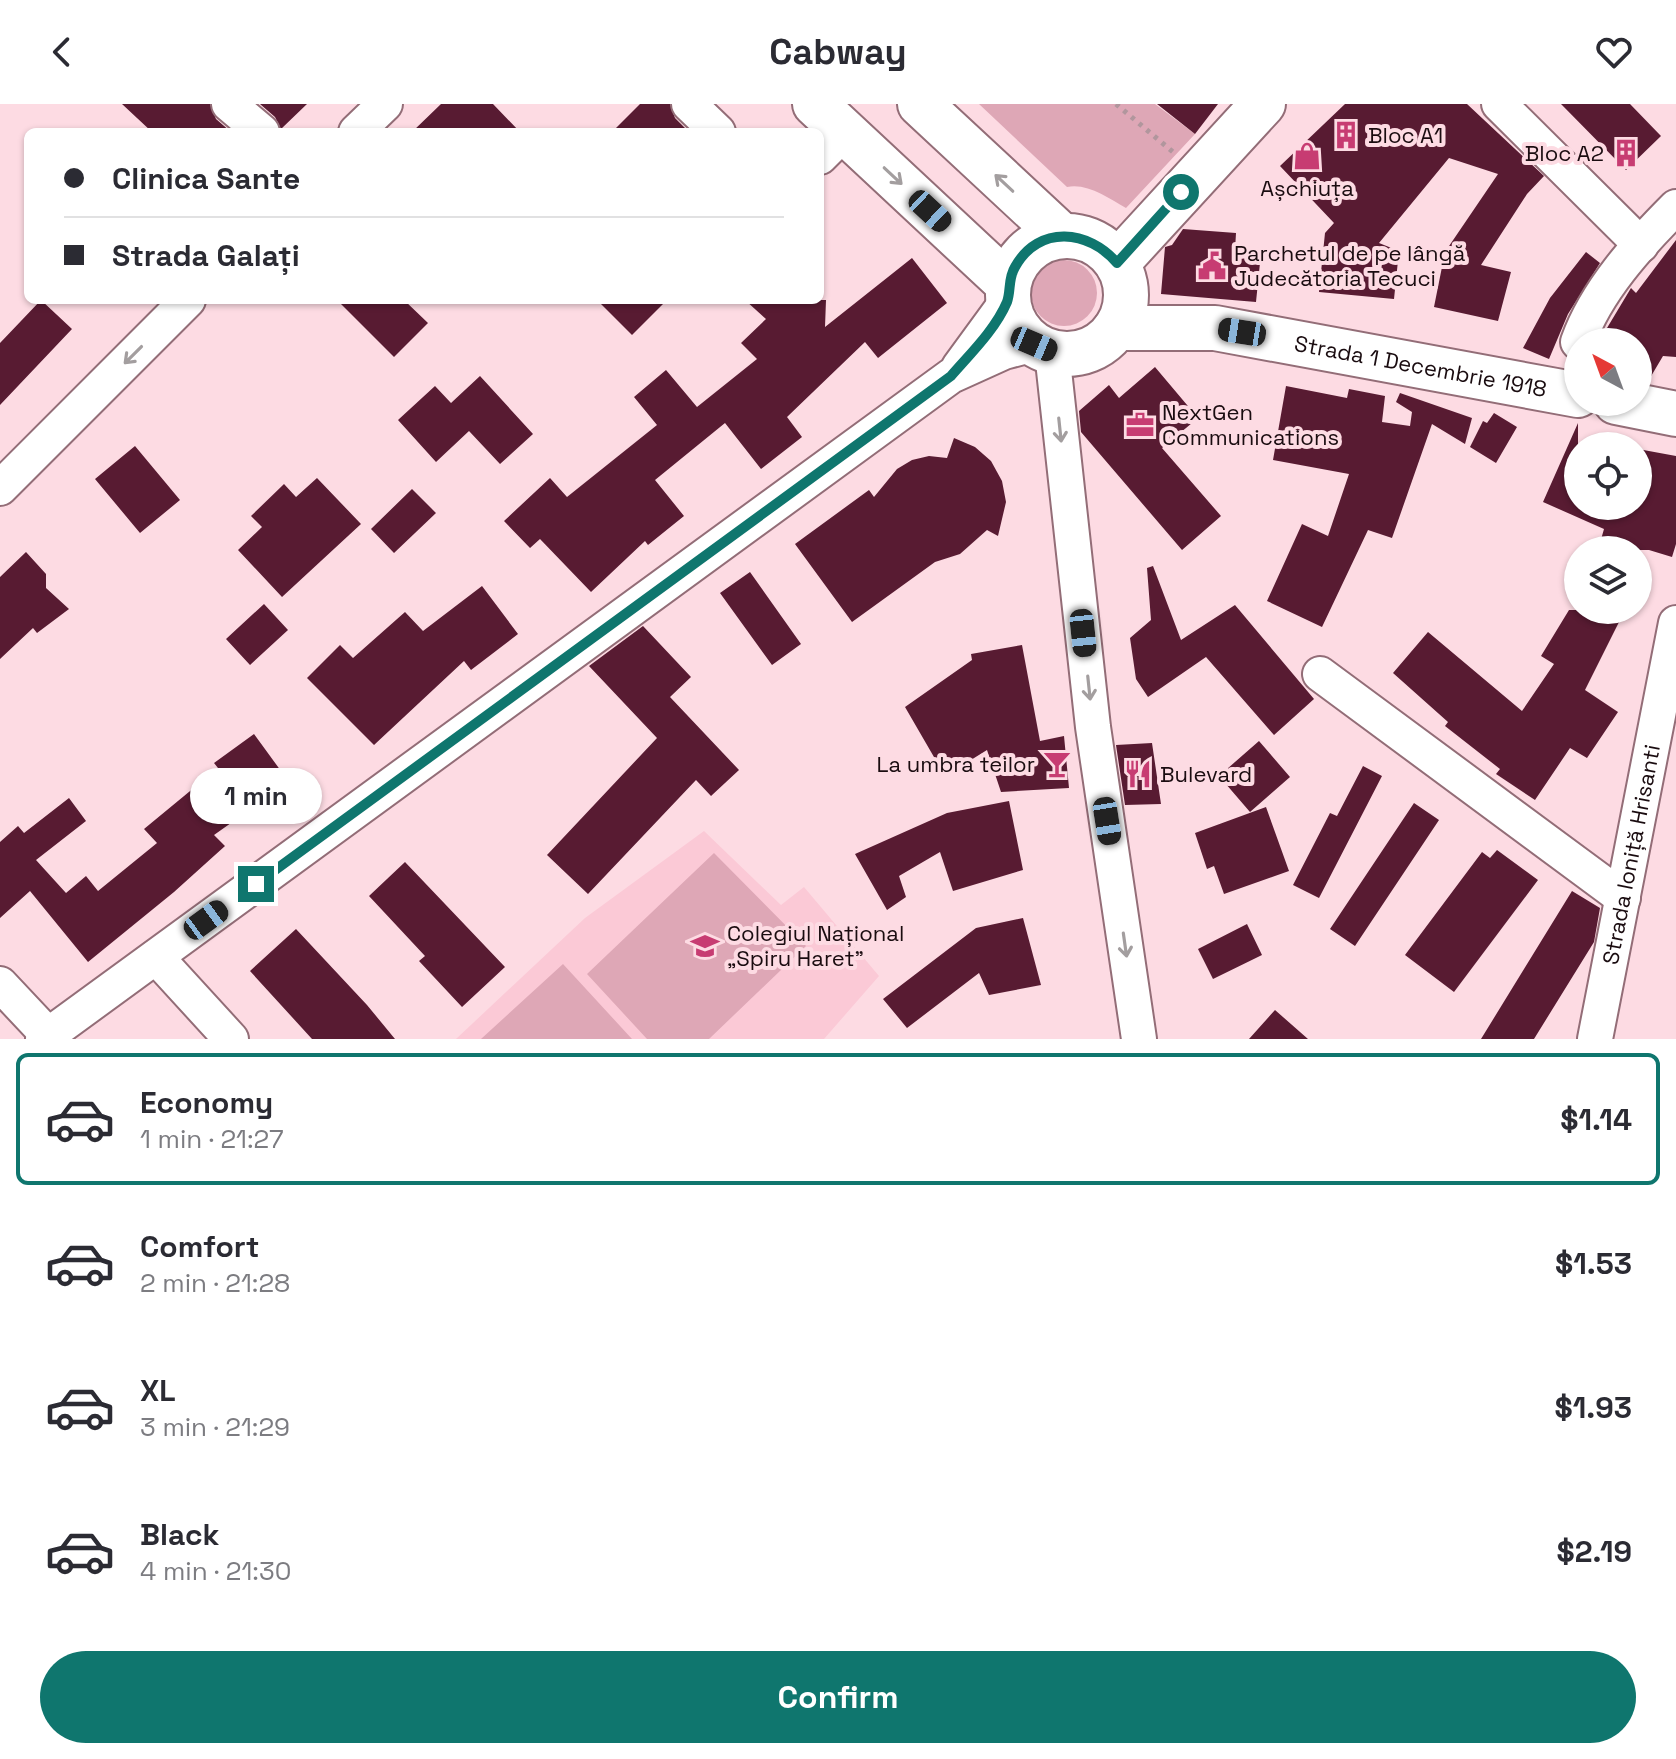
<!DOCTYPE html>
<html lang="en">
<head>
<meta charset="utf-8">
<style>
	body { margin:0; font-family:"Space Grotesk",sans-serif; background:#f2f2f3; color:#2b2b33; height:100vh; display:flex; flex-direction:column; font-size:30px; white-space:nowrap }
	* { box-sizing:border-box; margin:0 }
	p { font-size:26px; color:#7c7c81 }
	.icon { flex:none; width:44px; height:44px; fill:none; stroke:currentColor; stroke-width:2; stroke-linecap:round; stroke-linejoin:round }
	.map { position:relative; height:935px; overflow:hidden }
	.panel { display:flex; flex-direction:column; background:#fff; flex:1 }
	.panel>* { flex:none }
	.guide { position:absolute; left:24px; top:24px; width:800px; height:176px; border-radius:12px; box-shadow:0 2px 6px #0004; display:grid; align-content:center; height:176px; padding:0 40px; background:#fff }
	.needle { width:52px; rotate:319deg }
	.tools { position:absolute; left:1564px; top:224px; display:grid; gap:16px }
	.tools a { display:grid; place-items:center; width:88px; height:88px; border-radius:50%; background:#fff; box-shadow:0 2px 6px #0004; font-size:40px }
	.end { position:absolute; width:36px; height:36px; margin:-18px; border:10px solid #0f766e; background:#fff; box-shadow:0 0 0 4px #fff }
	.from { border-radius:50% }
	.bubble { position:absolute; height:56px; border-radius:28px; background:#fff; box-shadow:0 2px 6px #0004; font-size:26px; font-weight:800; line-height:56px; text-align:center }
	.car { position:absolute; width:24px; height:48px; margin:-24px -12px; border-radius:10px; box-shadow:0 0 6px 2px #0007; background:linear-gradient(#222 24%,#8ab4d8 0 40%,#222 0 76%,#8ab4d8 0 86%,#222 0) }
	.guide b { display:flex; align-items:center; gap:28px; height:76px; font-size:30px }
	.guide b+b { border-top:2px solid #e1e1e2 }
	.guide i { width:20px; height:20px; background:#2b2b33 }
	ul { padding:14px 0 0; list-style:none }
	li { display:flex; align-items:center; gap:24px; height:132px; margin:0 16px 12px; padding:0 24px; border:4px solid transparent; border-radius:12px }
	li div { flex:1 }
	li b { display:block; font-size:30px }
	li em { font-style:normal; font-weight:800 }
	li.on { border-color:#0f766e }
	li>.icon { width:72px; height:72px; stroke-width:1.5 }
	.action { display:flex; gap:16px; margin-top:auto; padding:16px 40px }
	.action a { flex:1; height:92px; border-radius:48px; background:#0f766e; color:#fff; font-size:32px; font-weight:800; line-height:92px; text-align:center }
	header { display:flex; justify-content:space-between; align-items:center; height:104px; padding:0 40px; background:#fff; font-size:36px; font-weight:800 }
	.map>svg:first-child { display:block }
	.built { fill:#fbc9d6 }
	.green { fill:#dea7b6 }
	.building { fill:#581b32 }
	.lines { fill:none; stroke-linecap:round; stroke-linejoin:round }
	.minor-casing { stroke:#936d77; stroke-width:38 }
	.major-casing { stroke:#936d77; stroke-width:48 }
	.path { stroke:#b1969d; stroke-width:5; stroke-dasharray:4 6; stroke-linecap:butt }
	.minor { stroke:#fff; stroke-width:34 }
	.major { stroke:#fff; stroke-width:44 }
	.oneway { stroke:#a39e9f }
	.route { stroke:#0f766e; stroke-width:10 }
	.labels { text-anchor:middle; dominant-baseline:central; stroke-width:8; stroke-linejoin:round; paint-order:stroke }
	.poi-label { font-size:22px; fill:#1a0c10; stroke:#fddbe3; text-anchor:start }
	.street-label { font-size:22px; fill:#1a0c10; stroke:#fddbe3 }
</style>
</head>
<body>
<header><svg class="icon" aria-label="back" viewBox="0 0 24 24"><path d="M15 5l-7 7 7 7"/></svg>Cabway<svg class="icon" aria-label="heart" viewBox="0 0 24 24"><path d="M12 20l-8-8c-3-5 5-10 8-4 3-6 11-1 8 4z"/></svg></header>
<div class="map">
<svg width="1676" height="935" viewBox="0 0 1676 935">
	<rect width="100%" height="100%" fill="#fddbe3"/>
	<path class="built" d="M704 727 781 801 804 783 879 872 824 935H456L585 814Z"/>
	<path class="green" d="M979 0H1155L1195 30 1126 104C1108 94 1088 79 1067 83Z
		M1031 189a33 33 0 1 1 66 0a33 33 0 1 1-66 0Z
		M714 749 806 842 709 935H647L587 870Z
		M563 860 632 935H481Z"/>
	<path class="building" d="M122 0H210L216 15 231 28H152Z
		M260 0H307L281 25 275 13Z
		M441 0H493L520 28H412Z
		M640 0H670L675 14 689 28H612Z
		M1157 0H1218L1195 30Z
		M1345 0H1467L1544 72 1527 90 1481 161 1511 168 1498 217 1434 203 1445 148 1498 70 1449 54 1379 139 1399 147 1394 195 1319 188 1325 129 1334 119 1280 62Z
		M1561 0H1630L1661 32 1626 66Z
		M1183 125 1236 129 1235 146 1261 149 1256 198 1161 190 1165 143 1172 141Z
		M1676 136V253L1663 252 1647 279 1638 277V238H1626L1604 229 1631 184 1636 189Z
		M1586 148 1600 159 1568 210 1549 255 1523 244 1550 194Z
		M912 154 947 199 878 254 865 238 787 313 802 333 761 365 725 319 655 376 684 412 648 441 645 437 591 488 540 435 530 444 504 417 550 374 567 393 657 321 634 293 666 266 697 303 757 255 741 239 766 215 745 196H826L825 223Z
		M41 196 72 225 0 301V239Z
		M337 196H404L428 219 394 253Z
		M597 196H667L632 231Z
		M1155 263 1198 314 1162 344 1221 412 1182 446 1081 328 1079 307 1109 281 1119 294Z
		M480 272 533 330 500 360 469 327 436 358 398 316 435 282 451 299Z
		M1286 282 1347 294 1349 285 1385 292 1382 318 1410 322 1412 308 1396 298 1400 289 1472 314 1465 340 1432 320 1392 434 1368 426 1322 523 1267 497 1302 420 1328 432 1349 370 1273 356Z
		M1494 309 1517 323 1496 359 1470 343 1483 317 1487 319Z
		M1578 319V402H1638V345L1676 352V440L1672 453 1649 446H1598L1604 425 1543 398Z
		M954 334 975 343 991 357 1002 377 1006 398 998 432 987 426 960 450 935 458 852 518 795 440 869 386 874 393 897 365 912 356 929 352 947 354Z
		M135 342 180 396 140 429 95 375Z
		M317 374 361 420 282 493 238 446 262 423 251 412 284 380 296 393Z
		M412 385 436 409 394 449 371 425Z
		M26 448 46 470V484L69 505 37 529 33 524 0 555V473Z
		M1153 462 1181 536 1235 501 1314 595 1274 631 1206 553 1148 593 1136 575 1130 534 1151 516 1147 464Z
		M750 468 801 540 772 561 720 489Z
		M482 482 518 530 471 566 464 557 374 641 307 574 340 541 353 554 405 508 423 527Z
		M264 500 288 526 250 561 226 535Z
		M1569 506H1625L1585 586 1618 608 1587 654 1570 644 1535 696 1496 670 1500 665 1445 622 1448 618 1393 569 1428 528 1522 607 1554 560 1541 552Z
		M643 522 691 573 670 593 739 666 711 692 696 676 588 790 547 751 657 634 589 562Z
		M1022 541 1040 637 1064 632 1069 684 1001 688 987 646 945 672 905 603 972 556 971 550Z
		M254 630 289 678 214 731 225 742 174 788 88 858 30 787 0 814V738L18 722 24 729 69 694 86 717 36 756 66 789 86 772 98 787 157 739 144 725 218 664 214 659Z
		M1259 637 1290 673 1250 708 1219 672Z
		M1152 639 1161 700 1125 701 1116 641Z
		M1363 662 1382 672 1319 794 1293 781 1330 709 1337 712Z
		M1009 697 1023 766 953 787 940 748 899 772 906 793 887 806 855 750 947 709Z
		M1414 699 1439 716 1355 842 1330 825Z
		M1266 703 1289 767 1224 790 1214 762 1207 765 1195 729Z
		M1497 746 1538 776 1454 888 1405 851 1482 748 1490 754Z
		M405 758 505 863 462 903 419 857 425 852 369 792Z
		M1572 787 1600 804 1594 838 1534 935H1481Z
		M1023 814 1041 881 989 891 979 869 907 924 883 895 976 824Z
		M1247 820 1262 851 1213 875 1198 845Z
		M296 825 367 901 395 935H312L250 867Z
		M1275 906 1308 935H1249Z"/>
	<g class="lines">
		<defs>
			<g id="minor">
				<path d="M229 0 262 28"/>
				<path d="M689 0 718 28"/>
				<path d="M1499 0 1641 141"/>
				<path d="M356 28 385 0"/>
				<path d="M820 53 845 28"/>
				<path d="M1578 238C1596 187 1638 141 1676 103"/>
				<path d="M1052 248 1093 623 1139 935"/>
				<path d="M959 263 1008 196"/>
				<path d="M0 384 188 196"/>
				<path d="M1320 570 1623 794"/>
				<path d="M156 853 231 935"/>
				<path d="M0 880 48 931"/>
				<path d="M43 935 951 272 1004 248 1034 240"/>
				<path id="s1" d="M1595 935 1676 519"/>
			</g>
			<g id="major">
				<path d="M815 0 1008 180"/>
				<path d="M920 0 1062 132"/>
				<circle cx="1067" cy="191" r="59"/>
				<path d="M1117 159 1263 0"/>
				<path id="s2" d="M1116 224H1215L1578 291"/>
				<path d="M1616 298 1676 310"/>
			</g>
		</defs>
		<use href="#minor" class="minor-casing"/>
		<use href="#major" class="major-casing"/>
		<path class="path" d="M1116 0 1173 48"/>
		<use href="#minor" class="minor"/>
		<use href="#major" class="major"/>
	</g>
	<defs><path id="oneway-shaft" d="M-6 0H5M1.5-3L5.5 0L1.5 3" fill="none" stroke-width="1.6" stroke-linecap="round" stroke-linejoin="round" transform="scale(2)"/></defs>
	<g class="oneway">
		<use href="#oneway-shaft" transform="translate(893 72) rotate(43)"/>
		<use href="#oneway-shaft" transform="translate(1004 79) rotate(-137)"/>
		<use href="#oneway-shaft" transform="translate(133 251) rotate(135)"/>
		<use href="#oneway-shaft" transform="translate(1060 326) rotate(84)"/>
		<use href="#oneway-shaft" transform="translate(1089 584) rotate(84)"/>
		<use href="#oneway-shaft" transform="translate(1125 841) rotate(82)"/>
	</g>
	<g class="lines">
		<path class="route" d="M256 780 951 272C970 250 995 226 1007 198 1011 187 1008 174 1015 163 1039 120 1089 126 1117 159L1181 88"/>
	</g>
	<defs>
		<symbol id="building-bare" viewBox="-9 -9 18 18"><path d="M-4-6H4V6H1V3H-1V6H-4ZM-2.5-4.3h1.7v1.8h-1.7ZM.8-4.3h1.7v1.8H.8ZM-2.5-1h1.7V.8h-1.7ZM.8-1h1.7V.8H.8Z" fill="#c73c72" stroke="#fddbe3" stroke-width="2.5" paint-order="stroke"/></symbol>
		<symbol id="shop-bare" viewBox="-9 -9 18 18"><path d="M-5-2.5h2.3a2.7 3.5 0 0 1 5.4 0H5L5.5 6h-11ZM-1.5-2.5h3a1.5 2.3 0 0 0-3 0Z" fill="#c73c72" stroke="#fddbe3" stroke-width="2.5" paint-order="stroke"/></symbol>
		<symbol id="civic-bare" viewBox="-9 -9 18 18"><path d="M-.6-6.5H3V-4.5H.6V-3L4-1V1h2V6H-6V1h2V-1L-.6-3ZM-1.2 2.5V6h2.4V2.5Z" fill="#c73c72" stroke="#fddbe3" stroke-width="2.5" paint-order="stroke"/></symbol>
		<symbol id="office-bare" viewBox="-9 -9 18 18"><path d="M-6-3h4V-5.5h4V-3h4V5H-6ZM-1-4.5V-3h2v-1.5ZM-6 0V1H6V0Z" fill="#c73c72" stroke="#fddbe3" stroke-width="2.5" paint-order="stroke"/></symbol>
		<symbol id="bar-bare" viewBox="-9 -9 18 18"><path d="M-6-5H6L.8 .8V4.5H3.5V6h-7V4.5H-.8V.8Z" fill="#c73c72" stroke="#fddbe3" stroke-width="2.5" paint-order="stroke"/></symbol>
		<symbol id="restaurant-bare" viewBox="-9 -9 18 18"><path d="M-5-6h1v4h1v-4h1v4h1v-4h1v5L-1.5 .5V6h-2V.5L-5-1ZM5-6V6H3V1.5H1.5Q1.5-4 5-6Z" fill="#c73c72" stroke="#fddbe3" stroke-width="2.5" paint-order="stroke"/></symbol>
		<symbol id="school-bare" viewBox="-9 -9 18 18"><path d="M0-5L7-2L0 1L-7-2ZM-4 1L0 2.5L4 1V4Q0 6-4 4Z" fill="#c73c72" stroke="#fddbe3" stroke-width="2.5" paint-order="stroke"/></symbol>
	</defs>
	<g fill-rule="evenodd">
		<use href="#building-bare" x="1326" y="11" width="40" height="40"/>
		<use href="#building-bare" x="1606" y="29" width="40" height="40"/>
		<use href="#shop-bare" x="1287" y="32" width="40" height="40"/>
		<use href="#civic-bare" x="1192" y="142" width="40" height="40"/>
		<use href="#office-bare" x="1120" y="301" width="40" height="40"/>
		<use href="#bar-bare" x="1037" y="640" width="40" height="40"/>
		<use href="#restaurant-bare" x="1118" y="650" width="40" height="40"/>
		<use href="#school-bare" x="685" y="822" width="40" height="40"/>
	</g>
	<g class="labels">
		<g class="poi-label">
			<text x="1368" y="31">Bloc A1</text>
			<text x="1604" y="49" text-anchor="end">Bloc A2</text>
			<text x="1307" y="84" text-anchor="middle">Așchiuța</text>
			<text x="1234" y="149">Parchetul de pe lângă<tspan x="1234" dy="25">Judecătoria Tecuci</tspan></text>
			<text x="1162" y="308">NextGen<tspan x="1162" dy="25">Communications</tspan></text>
			<text x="1035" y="660" text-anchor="end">La umbra teilor</text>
			<text x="1160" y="670">Bulevard</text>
			<text x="727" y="829">Colegiul Național<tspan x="727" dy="25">„Spiru Haret”</tspan></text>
		</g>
		<g class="street-label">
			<text stroke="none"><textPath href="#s2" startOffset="308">Strada 1 Decembrie 1918</textPath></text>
			<text stroke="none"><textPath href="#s1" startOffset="188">Strada Ioniță Hrisanti</textPath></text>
		</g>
	</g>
</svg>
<div class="tools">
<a><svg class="needle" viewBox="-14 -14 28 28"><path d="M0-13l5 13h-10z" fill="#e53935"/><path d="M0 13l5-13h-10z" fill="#7c7c81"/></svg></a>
<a><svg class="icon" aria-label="locate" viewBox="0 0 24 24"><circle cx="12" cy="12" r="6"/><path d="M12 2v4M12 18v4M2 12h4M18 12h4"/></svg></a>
<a><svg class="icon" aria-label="layers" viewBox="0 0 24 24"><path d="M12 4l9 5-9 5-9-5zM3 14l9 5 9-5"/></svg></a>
</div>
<i class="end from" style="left:1181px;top:88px"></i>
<i class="end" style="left:256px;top:780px"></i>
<div class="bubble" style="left:190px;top:664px;width:132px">1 min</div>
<i class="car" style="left:930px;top:107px;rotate:133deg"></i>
<i class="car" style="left:1242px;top:228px;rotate:279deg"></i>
<i class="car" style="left:1034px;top:240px;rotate:113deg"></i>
<i class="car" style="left:1083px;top:529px;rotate:174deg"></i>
<i class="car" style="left:1107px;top:717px;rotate:171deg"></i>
<i class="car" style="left:206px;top:816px;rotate:54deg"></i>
<div class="guide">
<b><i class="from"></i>Clinica Sante</b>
<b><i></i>Strada Galați</b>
</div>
</div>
<section class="panel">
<ul>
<li class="on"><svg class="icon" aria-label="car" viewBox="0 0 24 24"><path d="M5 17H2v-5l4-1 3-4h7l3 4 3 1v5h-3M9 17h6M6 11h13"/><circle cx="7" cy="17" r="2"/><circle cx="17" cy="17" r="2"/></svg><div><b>Economy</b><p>1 min · 21:27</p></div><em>$1.14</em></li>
<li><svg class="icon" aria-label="car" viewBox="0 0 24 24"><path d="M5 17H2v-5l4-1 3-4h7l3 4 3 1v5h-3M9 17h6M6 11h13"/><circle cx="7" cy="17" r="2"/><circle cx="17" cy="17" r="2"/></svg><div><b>Comfort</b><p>2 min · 21:28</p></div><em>$1.53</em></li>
<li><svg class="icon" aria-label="car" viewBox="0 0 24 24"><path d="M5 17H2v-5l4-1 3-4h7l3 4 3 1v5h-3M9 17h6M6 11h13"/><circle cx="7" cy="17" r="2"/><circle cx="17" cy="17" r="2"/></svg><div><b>XL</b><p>3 min · 21:29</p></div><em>$1.93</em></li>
<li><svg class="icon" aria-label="car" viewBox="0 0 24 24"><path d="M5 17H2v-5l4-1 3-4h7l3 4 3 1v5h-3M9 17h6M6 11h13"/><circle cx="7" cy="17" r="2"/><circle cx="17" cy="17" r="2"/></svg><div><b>Black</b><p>4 min · 21:30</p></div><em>$2.19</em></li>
</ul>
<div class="action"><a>Confirm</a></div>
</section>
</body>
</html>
